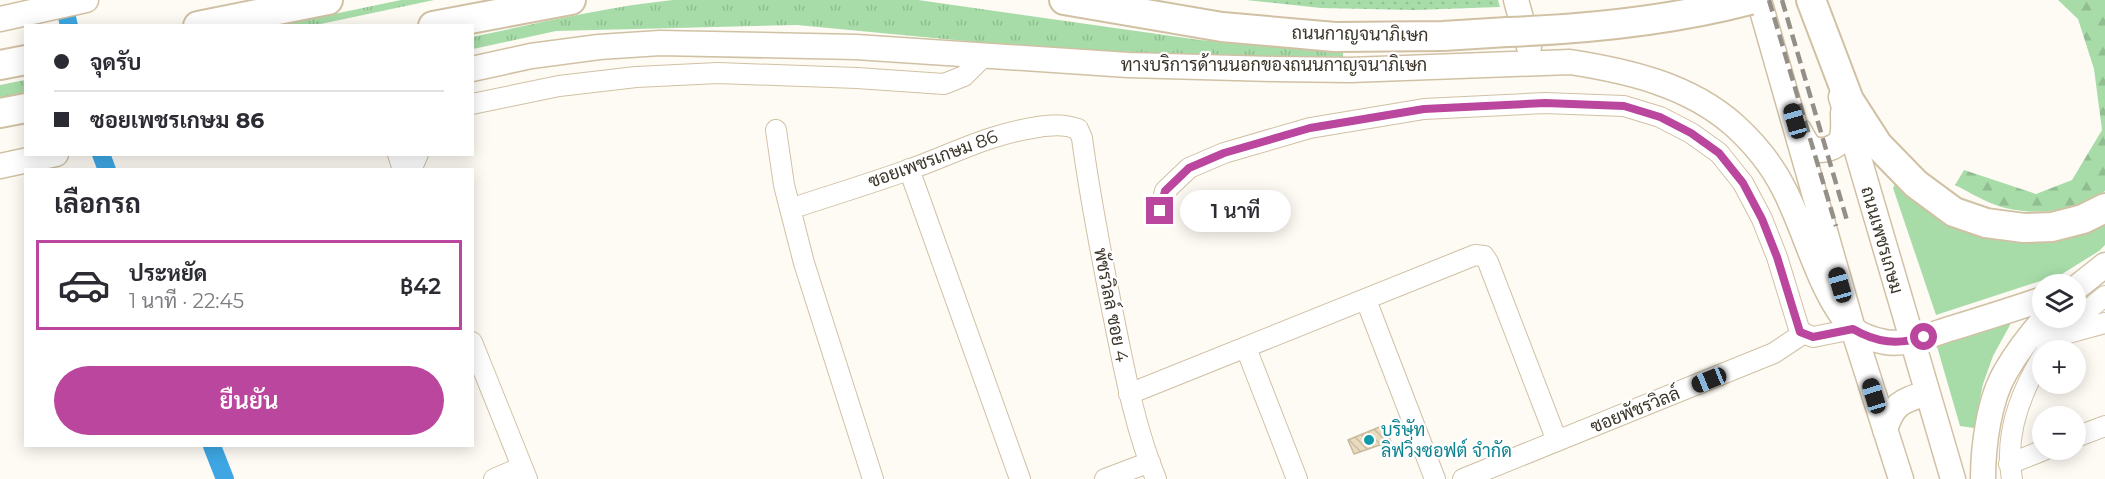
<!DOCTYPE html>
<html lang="th">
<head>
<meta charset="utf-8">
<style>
	body { margin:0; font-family:Montserrat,Sarabun,sans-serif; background:#f7f7f7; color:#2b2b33; height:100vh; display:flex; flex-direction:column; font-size:22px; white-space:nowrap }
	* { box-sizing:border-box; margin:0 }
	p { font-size:20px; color:#7c7c81 }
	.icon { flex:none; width:33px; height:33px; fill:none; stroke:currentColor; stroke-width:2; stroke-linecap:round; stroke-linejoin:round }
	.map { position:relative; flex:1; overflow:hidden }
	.sheet { position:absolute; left:24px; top:168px; width:450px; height:279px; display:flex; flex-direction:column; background:#fff; border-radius:0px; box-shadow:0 3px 15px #0003 }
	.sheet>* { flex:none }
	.banner { position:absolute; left:24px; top:24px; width:450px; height:132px; border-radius:0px; box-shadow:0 3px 15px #0003; display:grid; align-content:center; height:132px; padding:0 30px; background:#fff }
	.controls { position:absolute; left:2032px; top:274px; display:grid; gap:12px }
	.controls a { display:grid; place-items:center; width:54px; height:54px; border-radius:50%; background:#fff; box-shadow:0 3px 15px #0003; font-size:30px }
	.end { position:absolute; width:27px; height:27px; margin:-14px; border:8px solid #bb469e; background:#fff; box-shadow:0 0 0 3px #fff }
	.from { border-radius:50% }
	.bubble { position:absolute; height:42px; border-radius:21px; background:#fff; box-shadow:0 3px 15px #0003; font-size:20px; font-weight:600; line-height:42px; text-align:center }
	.car { position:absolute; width:18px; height:36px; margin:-18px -9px; border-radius:8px; box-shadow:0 0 4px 2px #0007; background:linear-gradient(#222 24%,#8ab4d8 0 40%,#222 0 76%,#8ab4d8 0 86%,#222 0) }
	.banner b { display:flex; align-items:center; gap:21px; height:57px; font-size:22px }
	.banner b+b { border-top:2px solid #e1e1e2 }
	.banner i { width:15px; height:15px; background:#2b2b33 }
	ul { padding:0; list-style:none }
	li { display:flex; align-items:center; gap:18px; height:90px; margin:0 12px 9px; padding:0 18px; border:3px solid #e1e1e2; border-radius:0px }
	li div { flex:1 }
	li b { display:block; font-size:22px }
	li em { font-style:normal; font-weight:600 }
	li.active { border-color:#bb469e }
	li>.icon { width:54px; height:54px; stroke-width:1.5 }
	h2 { padding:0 30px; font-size:27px; line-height:72px }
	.primary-button { display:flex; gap:12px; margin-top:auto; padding:12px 30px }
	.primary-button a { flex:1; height:69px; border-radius:36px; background:#bb469e; color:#fff; font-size:24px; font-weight:600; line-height:69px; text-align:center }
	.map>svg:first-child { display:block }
	.grass { fill:url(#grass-tufts) }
	.forest { fill:url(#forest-firs) }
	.park { fill:url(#park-dots) }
	.garden { fill:#a7dca8 }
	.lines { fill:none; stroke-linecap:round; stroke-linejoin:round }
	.canal { stroke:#3ea7e3; stroke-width:18 }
	.building { fill:url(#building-back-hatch); stroke:#c9b99d; stroke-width:1.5 }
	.minor-casing { stroke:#d0c1a4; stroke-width:22 }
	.major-casing { stroke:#d0c1a4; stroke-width:27 }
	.highway-casing { stroke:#d0c1a4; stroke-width:32 }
	.minor { stroke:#fff; stroke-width:20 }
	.major { stroke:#fff; stroke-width:24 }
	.highway { stroke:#fff; stroke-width:28 }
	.rail { stroke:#948f87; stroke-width:4.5; stroke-dasharray:12 6; stroke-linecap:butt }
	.highway-bridge-casing { stroke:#d0c1a4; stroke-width:32; stroke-linecap:butt }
	.highway-bridge { stroke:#fff; stroke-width:28 }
	.route { stroke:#bb469e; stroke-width:8 }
	.culture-dot { fill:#0f9aa8; stroke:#fff; stroke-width:2 }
	.labels { text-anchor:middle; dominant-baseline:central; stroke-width:4.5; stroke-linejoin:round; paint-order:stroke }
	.street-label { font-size:18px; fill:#3b352a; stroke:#fff }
	.culture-label { font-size:18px; fill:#0d838f; stroke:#fff; text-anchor:start }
</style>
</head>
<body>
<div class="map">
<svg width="2105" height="479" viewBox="0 0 2105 479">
	<defs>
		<pattern id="grass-tufts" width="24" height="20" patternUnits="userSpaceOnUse" patternTransform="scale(1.5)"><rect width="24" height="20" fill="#a7dca8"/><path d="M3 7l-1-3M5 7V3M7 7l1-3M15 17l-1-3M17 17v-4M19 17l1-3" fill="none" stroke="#91bd91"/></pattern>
		<pattern id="forest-firs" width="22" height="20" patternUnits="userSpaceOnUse" patternTransform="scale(1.5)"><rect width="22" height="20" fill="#a7dca8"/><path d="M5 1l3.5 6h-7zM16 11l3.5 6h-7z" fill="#91bd91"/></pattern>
		<pattern id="park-dots" width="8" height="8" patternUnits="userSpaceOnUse" patternTransform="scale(1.5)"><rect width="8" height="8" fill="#a7dca8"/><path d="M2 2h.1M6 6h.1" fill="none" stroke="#91bd91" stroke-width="1.8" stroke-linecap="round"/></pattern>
		<pattern id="building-back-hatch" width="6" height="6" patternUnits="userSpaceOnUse" patternTransform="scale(1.5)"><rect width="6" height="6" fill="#ebdbbe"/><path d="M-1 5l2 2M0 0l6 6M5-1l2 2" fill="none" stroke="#cabda3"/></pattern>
	</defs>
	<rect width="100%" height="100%" fill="#fefbf5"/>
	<path class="grass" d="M401 0H434L316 25H281Z
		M673 0H918L1200 40 1343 51V63L1018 46 797 25 556 31 473 49 472 37C539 23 605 7 673 0Z
		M25 80V92L0 98V85Z"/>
	<path class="forest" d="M2058 0H2105V191C2075 214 2027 217 1993 204 1980 199 1967 191 1955 185L1964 170 2036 194 2072 180 2102 130 2094 69 2078 19Z"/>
	<path class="park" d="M1246 0H1498L1500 7 1414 10 1321 8Z"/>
	<path class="garden" d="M1897 181 1948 213 2105 218V245L2099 251 2062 274 1936 315 1893 188Z
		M2010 322V325L1993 356 1983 384 1974 428 1960 426 1936 343Z"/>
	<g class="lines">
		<path class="canal" d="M63 0 69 26
			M101 154 107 170
			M212 446 225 479"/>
	</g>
	<path class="building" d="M1382 426 1391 441 1354 454 1348 440Z"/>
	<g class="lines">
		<defs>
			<path id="minor" d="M472 104 559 86 636 77 718 73 857 78 944 84 964 76 984 56
				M776 130 784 185 804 263 873 479
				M398 154 403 170
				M909 169 1020 479
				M411 170 418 154
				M790 209C829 196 869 184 908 170 953 154 989 134 1038 127 1052 125 1064 124 1078 129L1082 138C1090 199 1102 259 1114 319 1125 373 1135 428 1156 479
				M1160 211 1165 191 1189 168 1224 153 1310 128 1424 109 1545 103 1624 106 1660 117 1691 133 1719 153 1743 183 1762 219 1777 257 1800 332 1813 337 1853 329
				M1366 300 1435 479
				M2061 335 2105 323
				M472 342 527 479
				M1246 348 1297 479
				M2046 351 2055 336 2105 296
				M1129 394 1475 255 1484 256 1488 262 1557 441
				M2076 437 2105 426
				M2009 464 2044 450
				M494 479 522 467
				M1105 479 1150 462
				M1463 479 1774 353 1804 333
				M2012 479C2004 435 2020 393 2043 356"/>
			<path id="major" d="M1516 0 1529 47
				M1759 0 1853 329 1901 479
				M0 19 86 0
				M472 69 531 56 599 47 660 43 856 47 1128 65 1276 69 1350 70 1570 62C1628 71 1689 85 1734 125 1754 143 1772 165 1784 189 1806 231 1820 294 1852 328 1861 336 1874 340 1885 342 1908 346 1934 333 1956 327 1985 318 2014 309 2043 299
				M1841 97 1953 479
				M1799 130C1802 135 1805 142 1809 146 1819 154 1838 149 1842 137 1844 130 1843 121 1843 113
				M0 166 56 154
				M2076 288 2105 265
				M1885 430C1893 403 1902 401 1927 393
				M1983 479C1983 446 1989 399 2006 371 2017 352 2031 334 2045 318"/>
			<path id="highway" d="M1064 0 1222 27 1335 37 1443 36 1507 32
				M1811 0 1849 100 1878 145 1916 184 1954 212 1986 223 2024 228 2052 227 2083 219 2105 208
				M198 26 328 0
				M433 26 571 0
				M0 65 26 60
				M0 113 26 108"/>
		</defs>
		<use href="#minor" class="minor-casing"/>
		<use href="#major" class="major-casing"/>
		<use href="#highway" class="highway-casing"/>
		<use href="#minor" class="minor"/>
		<use href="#major" class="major"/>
		<use href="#highway" class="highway"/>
		<path class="rail" d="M1769 0 1836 226
			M1782 0 1848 224"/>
		<defs>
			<path id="highway-bridge" d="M1507 32C1589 29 1670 21 1750 0"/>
		</defs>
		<use href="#highway-bridge" class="highway-bridge-casing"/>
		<use href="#highway-bridge" class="highway-bridge"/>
	</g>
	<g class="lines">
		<path class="route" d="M1160 211 1165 191 1189 168 1224 153 1310 128 1424 109 1545 103 1624 106 1660 117 1691 133 1719 153 1743 183 1762 219 1777 257 1800 332 1813 337 1853 329C1877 343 1898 345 1924 337"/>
	</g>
	<circle class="culture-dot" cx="1369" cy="440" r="6"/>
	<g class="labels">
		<g class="street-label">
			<text transform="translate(1360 34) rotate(1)">ถนนกาญจนาภิเษก</text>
			<text x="1274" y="65">ทางบริการด้านนอกของถนนกาญจนาภิเษก</text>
			<text transform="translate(933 159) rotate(-20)">ซอยเพชรเกษม 86</text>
			<text transform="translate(1882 240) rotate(74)">ถนนเพชรเกษม</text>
			<text transform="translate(1111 305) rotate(79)">พัชรวิลล์ ซอย 4</text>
			<text transform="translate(1635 410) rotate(-22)">ซอยพัชรวิลล์</text>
		</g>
		<g class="culture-label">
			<text x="1381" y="430">บริษัท<tspan x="1381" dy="21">ลิฟวิ่งซอฟต์ จำกัด</tspan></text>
		</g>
	</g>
</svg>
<div class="controls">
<a><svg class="icon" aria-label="layers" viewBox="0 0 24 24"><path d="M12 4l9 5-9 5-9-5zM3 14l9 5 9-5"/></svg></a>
<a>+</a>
<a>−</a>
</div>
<i class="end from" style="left:1924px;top:337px"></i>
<i class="end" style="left:1160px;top:211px"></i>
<div class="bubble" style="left:1180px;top:190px;width:111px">1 นาที</div>
<i class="car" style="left:1795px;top:121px;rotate:344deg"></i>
<i class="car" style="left:1840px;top:285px;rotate:344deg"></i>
<i class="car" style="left:1709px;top:380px;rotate:248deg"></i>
<i class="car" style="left:1874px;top:396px;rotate:343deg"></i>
<div class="banner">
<b><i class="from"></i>จุดรับ</b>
<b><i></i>ซอยเพชรเกษม 86</b>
</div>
<section class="sheet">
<h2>เลือกรถ</h2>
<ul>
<li class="active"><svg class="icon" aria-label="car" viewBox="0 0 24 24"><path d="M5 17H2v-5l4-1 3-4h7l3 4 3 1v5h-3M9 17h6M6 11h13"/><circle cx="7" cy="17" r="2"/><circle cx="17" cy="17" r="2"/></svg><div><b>ประหยัด</b><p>1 นาที · 22:45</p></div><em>฿42</em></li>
</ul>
<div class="primary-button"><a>ยืนยัน</a></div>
</section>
</div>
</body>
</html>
